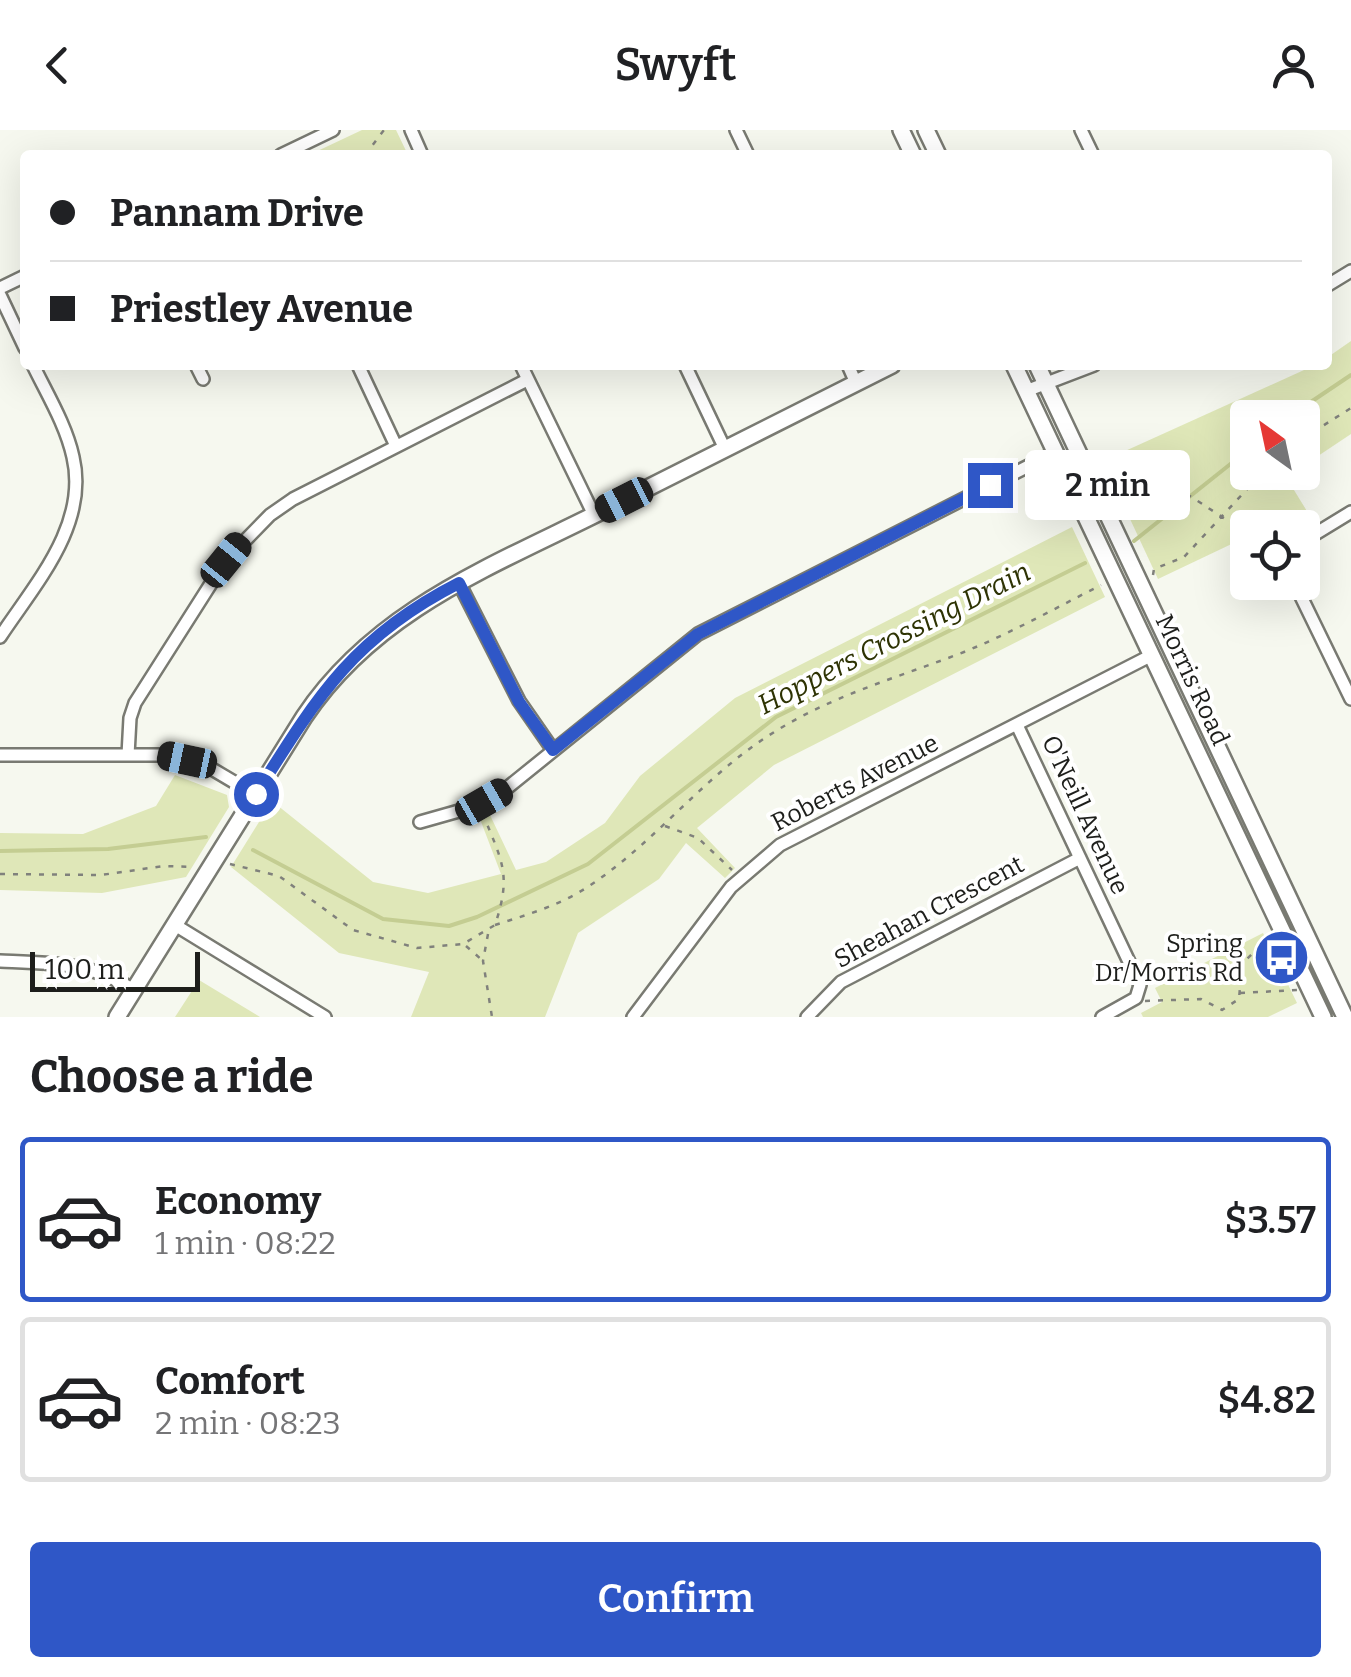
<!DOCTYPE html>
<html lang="en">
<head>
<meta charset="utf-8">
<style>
	body { margin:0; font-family:Bitter,serif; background:#f2f2f2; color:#202124; height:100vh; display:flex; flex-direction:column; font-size:38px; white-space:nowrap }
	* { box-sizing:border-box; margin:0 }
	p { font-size:32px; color:#757577 }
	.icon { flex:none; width:55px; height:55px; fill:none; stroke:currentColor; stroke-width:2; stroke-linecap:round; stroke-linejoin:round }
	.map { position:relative; height:887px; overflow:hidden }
	.sheet { display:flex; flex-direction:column; background:#fff; flex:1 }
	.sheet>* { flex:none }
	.banner { position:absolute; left:20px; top:20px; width:1312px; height:220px; border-radius:10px; box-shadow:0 10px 40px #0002; display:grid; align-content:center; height:220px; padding:0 30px; background:#fff }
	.needle { width:65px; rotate:327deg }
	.fabs { position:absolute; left:1230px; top:270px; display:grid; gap:20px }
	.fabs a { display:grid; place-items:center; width:90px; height:90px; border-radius:10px; background:#fff; box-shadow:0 10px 40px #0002; font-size:50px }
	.scale { position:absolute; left:30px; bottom:25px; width:170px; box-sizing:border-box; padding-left:10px; border:5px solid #1d1e1b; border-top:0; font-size:28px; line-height:35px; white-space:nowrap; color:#1d1e1b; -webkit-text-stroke:8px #fff; paint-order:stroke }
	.end { position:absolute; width:45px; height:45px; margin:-22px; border:12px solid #2f57c7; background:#fff; box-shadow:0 0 0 5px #fff }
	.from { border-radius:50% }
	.bubble { position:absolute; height:70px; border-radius:10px; background:#fff; box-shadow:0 10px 40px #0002; font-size:32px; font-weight:600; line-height:70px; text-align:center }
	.car { position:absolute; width:30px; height:60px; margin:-30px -15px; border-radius:12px; box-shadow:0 0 8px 2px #0007; background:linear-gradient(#222 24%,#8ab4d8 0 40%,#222 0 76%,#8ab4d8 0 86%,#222 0) }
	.banner b { display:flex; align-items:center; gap:35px; height:95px; font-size:38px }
	.banner b+b { border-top:2px solid #e0e0e0 }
	.banner i { width:25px; height:25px; background:#202124 }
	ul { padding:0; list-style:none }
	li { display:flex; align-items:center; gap:30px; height:165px; margin:0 20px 15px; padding:0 10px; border:5px solid #e0e0e0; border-radius:10px }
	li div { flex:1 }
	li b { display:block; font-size:38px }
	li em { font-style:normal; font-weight:600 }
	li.active { border-color:#2f57c7 }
	li>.icon { width:90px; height:90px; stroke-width:1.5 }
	h2 { padding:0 30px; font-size:45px; line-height:120px }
	.cta { display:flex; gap:20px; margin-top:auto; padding:20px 30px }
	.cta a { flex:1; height:115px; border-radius:10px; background:#2f57c7; color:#fff; font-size:40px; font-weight:600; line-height:115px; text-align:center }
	header { display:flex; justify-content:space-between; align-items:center; height:130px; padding:0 30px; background:#fff; font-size:45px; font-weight:600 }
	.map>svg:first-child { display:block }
	.green { fill:#dfe7b8 }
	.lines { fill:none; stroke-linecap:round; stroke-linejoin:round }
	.stream { stroke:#c4cd92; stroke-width:4 }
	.street-casing { stroke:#797a72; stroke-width:16 }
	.secondary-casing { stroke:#797a72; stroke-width:20 }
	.path { stroke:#80817c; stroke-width:2.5; stroke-dasharray:5 8; stroke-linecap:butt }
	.street { stroke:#fff; stroke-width:11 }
	.secondary { stroke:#fff; stroke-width:15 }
	.route { stroke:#2f57c7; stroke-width:12 }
	.labels { text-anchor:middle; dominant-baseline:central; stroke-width:8; stroke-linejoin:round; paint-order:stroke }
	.street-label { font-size:25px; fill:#1d1e1b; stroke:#fff }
	.poi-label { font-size:25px; fill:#1d1e1b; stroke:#fff; text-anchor:end }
	.water-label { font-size:28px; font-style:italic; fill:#2e3304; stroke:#fff }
</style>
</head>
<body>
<header><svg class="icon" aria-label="back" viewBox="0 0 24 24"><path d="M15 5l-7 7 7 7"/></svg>Swyft<svg class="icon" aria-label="person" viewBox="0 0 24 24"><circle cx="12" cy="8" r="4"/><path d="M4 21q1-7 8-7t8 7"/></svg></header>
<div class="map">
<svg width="1351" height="887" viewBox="0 0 1351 887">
	<rect width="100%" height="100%" fill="#f6f8ef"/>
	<path class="green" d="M362 0H396L408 25H309Z
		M1351 211V304L1303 336 1302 288H1248V342L1292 343 1286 347 1313 391 1303 398H1248L1247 413 1240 410 1158 449 1103 331 1315 235H1328V227Z
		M1072 397 1105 467 774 635 697 698 735 738 725 748 686 713 659 749 578 803 545 887H411L429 842 339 823 231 737 272 671 373 752 428 763 501 744 480 689 490 685 516 740 546 732 605 693 640 646 735 568Z
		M175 645 227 665 229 677 186 747 102 763 0 760V703L83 704 156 676Z
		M1263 803 1297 873 1268 887H1143L1141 883 1162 872 1155 858Z
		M199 850 260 887H175Z"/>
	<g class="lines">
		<path class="stream" d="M1287 288 1351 245
			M1134 411 1248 320
			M253 720 383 789 449 796 477 787 588 734 776 587 1085 433
			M0 721 108 719 206 707"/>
		<defs>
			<path id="street" d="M411 0 422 25
				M736 0 748 25
				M1081 0 1093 25
				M281 25 333 0
				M1328 155 1351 141
				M0 158 25 146
				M0 165 25 218
				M196 235 203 249
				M358 235 396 316
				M521 235 594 385
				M685 235 725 319
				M848 235 856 253
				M1026 261 1094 235
				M1302 412 1351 382
				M1294 452 1351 569
				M459 453 519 571 553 620
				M0 507C35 454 89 395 73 327 66 295 47 264 33 235
				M1017 595 1140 855 1136 868 1102 887
				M0 625H165L207 636 256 665
				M128 625 130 588 135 573 226 430 270 385 293 369 527 250
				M420 692 473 677 502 662 698 504 1056 322
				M175 795 325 887
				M0 831C50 833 91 832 134 860
				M633 887 731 757 780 715 1152 525
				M807 887 841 852 1080 728"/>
			<path id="secondary" d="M901 0 913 25
				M926 0 938 25
				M1014 235 1323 887
				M1037 235 1345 887
				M117 887 304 587C376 479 495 435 606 379 701 331 797 283 892 235"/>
		</defs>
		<use href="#street" class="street-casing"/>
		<use href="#secondary" class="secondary-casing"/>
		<path class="path" d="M365 25 384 0
			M1302 309 1351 278
			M1103 333C1145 326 1209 383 1248 402
			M1153 445 1154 439 1184 427 1263 342
			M665 696 698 708 732 740
			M230 734 279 746 353 800 417 818 463 814 495 795C512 744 502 732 483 684
			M0 744 101 745 164 736 193 737
			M495 795C526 785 558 776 586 758 653 715 701 649 768 606 829 566 897 548 964 522 1011 503 1056 478 1101 455
			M488 804 483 831 492 887
			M466 816 482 830
			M1240 863 1297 860
			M1145 871 1201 869 1222 880 1239 869 1242 834 1270 806"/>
		<use href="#street" class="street"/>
		<use href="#secondary" class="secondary"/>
	</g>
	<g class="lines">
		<path class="route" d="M256 664C317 567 353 507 459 453L519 572 553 620 698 504 990 355"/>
	</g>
	<defs>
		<symbol id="bus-disc" viewBox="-11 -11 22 22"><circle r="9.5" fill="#2f57c7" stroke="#fff"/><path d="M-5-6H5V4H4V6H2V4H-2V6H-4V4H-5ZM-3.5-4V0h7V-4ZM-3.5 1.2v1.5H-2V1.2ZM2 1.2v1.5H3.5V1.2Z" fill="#fff"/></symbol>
	</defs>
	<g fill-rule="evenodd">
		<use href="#bus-disc" x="1250" y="796" width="63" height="63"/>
	</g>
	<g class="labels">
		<g class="street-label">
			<text transform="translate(1192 550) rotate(65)">Morris Road</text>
			<text transform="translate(855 653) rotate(-27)">Roberts Avenue</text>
			<text transform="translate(1085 685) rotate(65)">O'Neill Avenue</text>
			<text transform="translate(929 782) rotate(-28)">Sheahan Crescent</text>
		</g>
		<g class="poi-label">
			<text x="1243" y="814">Spring<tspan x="1243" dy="29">Dr/Morris Rd</tspan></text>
		</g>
		<g class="water-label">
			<text transform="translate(894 508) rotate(-27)">Hoppers Crossing Drain</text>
		</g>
	</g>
</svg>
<div class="fabs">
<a><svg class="needle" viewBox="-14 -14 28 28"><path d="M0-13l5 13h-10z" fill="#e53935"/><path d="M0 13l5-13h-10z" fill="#757577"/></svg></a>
<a><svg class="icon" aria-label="locate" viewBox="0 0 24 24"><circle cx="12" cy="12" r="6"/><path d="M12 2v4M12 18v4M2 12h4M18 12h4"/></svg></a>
</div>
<div class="scale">100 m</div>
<i class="end from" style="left:256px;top:664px"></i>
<i class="end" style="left:990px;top:355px"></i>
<div class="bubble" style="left:1025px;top:320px;width:165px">2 min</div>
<i class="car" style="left:624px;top:370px;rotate:243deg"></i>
<i class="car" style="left:226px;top:430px;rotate:39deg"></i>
<i class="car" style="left:187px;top:630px;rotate:282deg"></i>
<i class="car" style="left:484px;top:672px;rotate:60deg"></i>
<div class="banner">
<b><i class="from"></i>Pannam Drive</b>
<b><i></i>Priestley Avenue</b>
</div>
</div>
<section class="sheet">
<h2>Choose a ride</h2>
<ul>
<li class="active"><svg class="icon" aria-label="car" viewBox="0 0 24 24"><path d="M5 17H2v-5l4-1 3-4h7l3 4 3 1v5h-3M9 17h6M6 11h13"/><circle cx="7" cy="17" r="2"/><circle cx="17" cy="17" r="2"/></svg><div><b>Economy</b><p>1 min · 08:22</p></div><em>$3.57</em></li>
<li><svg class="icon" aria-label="car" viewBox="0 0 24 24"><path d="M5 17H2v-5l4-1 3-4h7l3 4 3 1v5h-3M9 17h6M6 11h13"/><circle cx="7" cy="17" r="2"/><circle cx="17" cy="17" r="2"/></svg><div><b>Comfort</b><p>2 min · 08:23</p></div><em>$4.82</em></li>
</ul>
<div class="cta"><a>Confirm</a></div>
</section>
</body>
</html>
